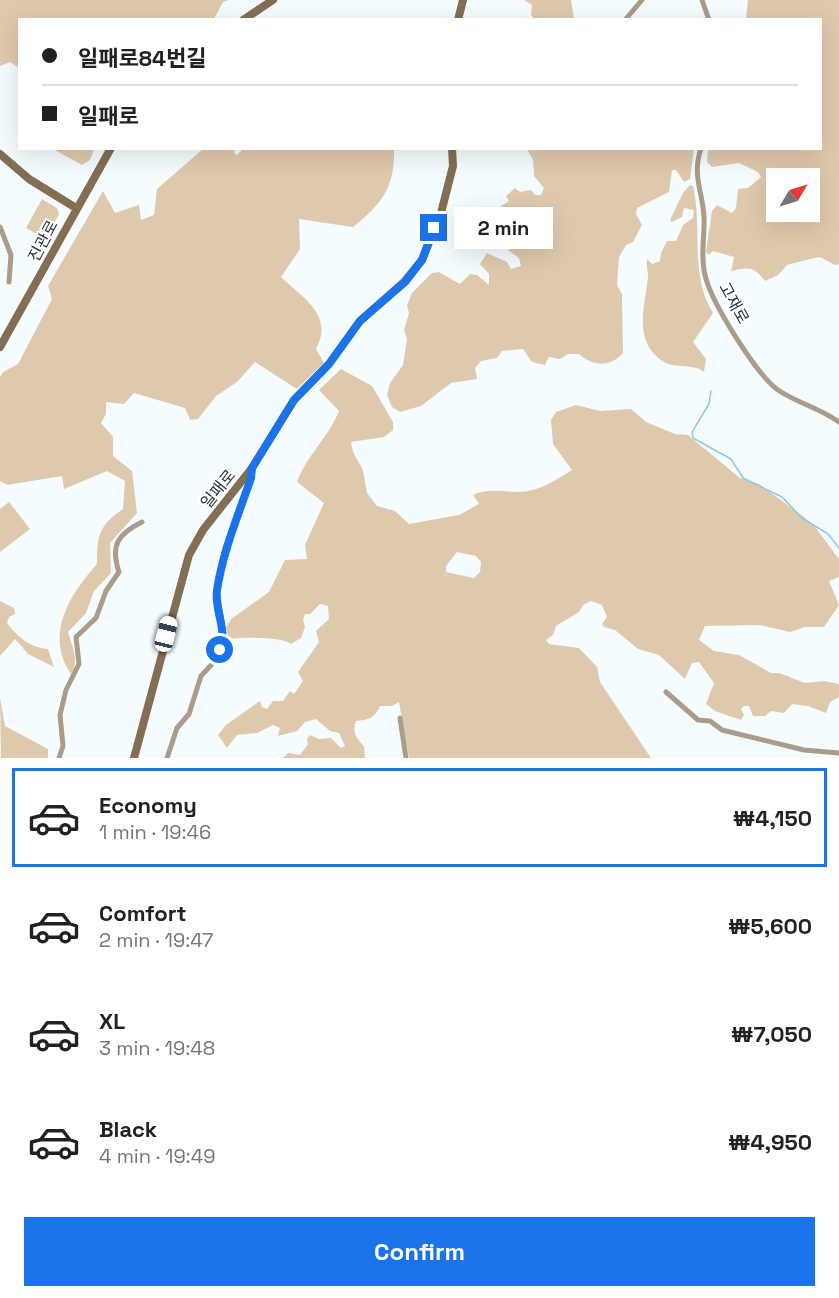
<!DOCTYPE html>
<html lang="en">
<head>
<meta charset="utf-8">
<style>
	body { margin:0; font-family:"Space Grotesk","Noto Sans KR",sans-serif; background:#f6f6f6; color:#202124; height:100vh; display:flex; flex-direction:column; font-size:22px; white-space:nowrap }
	* { box-sizing:border-box; margin:0 }
	p { font-size:20px; color:#757577 }
	.icon { flex:none; width:33px; height:33px; fill:none; stroke:currentColor; stroke-width:2; stroke-linecap:round; stroke-linejoin:round }
	.map { position:relative; height:758px; overflow:hidden }
	.sheet { display:flex; flex-direction:column; background:#fff; flex:1 }
	.sheet>* { flex:none }
	.banner { position:absolute; left:18px; top:18px; width:804px; height:132px; border-radius:0px; box-shadow:0 6px 24px #0002; display:grid; align-content:center; height:132px; padding:0 24px; background:#fff }
	.needle { width:39px; rotate:52deg }
	.fabs { position:absolute; left:766px; top:168px; display:grid; gap:12px }
	.fabs a { display:grid; place-items:center; width:54px; height:54px; border-radius:0px; background:#fff; box-shadow:0 6px 24px #0002; font-size:30px }
	.end { position:absolute; width:27px; height:27px; margin:-14px; border:8px solid #1a73e8; background:#fff; box-shadow:0 0 0 3px #fff }
	.from { border-radius:50% }
	.bubble { position:absolute; height:42px; border-radius:0px; background:#fff; box-shadow:0 6px 24px #0002; font-size:20px; font-weight:700; line-height:42px; text-align:center }
	.car { position:absolute; width:18px; height:36px; margin:-18px -9px; border-radius:8px; box-shadow:0 0 4px 2px #0007; background:linear-gradient(#fff 24%,#345 0 40%,#fff 0 76%,#345 0 86%,#fff 0) }
	.banner b { display:flex; align-items:center; gap:21px; height:57px; font-size:22px }
	.banner b+b { border-top:2px solid #e0e0e0 }
	.banner i { width:15px; height:15px; background:#202124 }
	ul { padding:10px 0 0; list-style:none }
	li { display:flex; align-items:center; gap:18px; height:99px; margin:0 12px 9px; padding:0 12px; border:3px solid transparent; border-radius:0px }
	li div { flex:1 }
	li b { display:block; font-size:22px }
	li em { font-style:normal; font-weight:700 }
	li.current { border-color:#1a73e8 }
	li>.icon { width:54px; height:54px; stroke-width:1.5 }
	.button { display:flex; gap:12px; margin-top:auto; padding:12px 24px }
	.button a { flex:1; height:69px; border-radius:0px; background:#1a73e8; color:#fff; font-size:24px; font-weight:700; line-height:69px; text-align:center }
	.map>svg:first-child { display:block }
	.green { fill:#dfc9ad; fill-rule:evenodd }
	.lines { fill:none; stroke-linecap:round; stroke-linejoin:round }
	.stream { stroke:#8acbe0; stroke-width:1.5 }
	.street { stroke:#ab9c89; stroke-width:5 }
	.secondary { stroke:#846e53; stroke-width:8 }
	.route { stroke:#1a73e8; stroke-width:8 }
	.labels { text-anchor:middle; dominant-baseline:central; stroke-width:4.5; stroke-linejoin:round; paint-order:stroke }
	.street-label { font-size:16px; fill:#253338; stroke:#fff }
</style>
</head>
<body>
<div class="map">
<svg width="839" height="758" viewBox="0 0 839 758">
	<rect width="100%" height="100%" fill="#f5fcff"/>
	<path class="green" d="M0 0H229L223 2 214 19 20 20 19 68 10 62 0 66Z
		M524 0H571L574 19H534L531 15 532 5Z
		M748 0H839V264L835 265 820 257 810 259 787 265 778 275 765 281C754 266 748 267 731 271L734 257 713 251 709 255 706 252 712 211 717 205 732 213 736 208 738 189 748 188 761 177 758 172 739 163 712 167 707 162 708 149 820 148V20L746 19ZM777 178H810V212H777Z
		M244 148 394 149C395 187 382 204 353 227L299 219 300 249 281 277C304 299 334 315 316 349L324 363 297 389 255 362 237 382 216 396 198 419 190 420 185 408 134 393 124 404 106 402V414L101 423 113 437V456L132 471 137 513 110 543 111 573 94 591 86 613 68 632C72 647 80 660 71 674 44 635 70 594 97 564 97 534 99 526 123 509L125 481 107 471 64 489 62 476 7 485 0 481V377L3 372 18 364 52 299 48 286 103 191 115 213 139 205 141 220 154 215 157 189 203 149H235L234 153 237 155Z
		M53 149H94L90 160 82 165Z
		M527 149H694L690 179 684 182 676 170H672L669 192 637 208 636 214 642 225 633 242 626 245 619 257 617 285 622 294 623 353C610 368 592 366 579 354H568L560 359 549 357 545 365 532 362 523 349 502 351 497 358 481 361 475 368 477 379 451 383 421 406 400 412 392 407 387 395 390 383 403 365 407 339 404 330 409 313 407 305 412 293 432 273 439 272 460 284 470 274 477 275 489 285V274L480 264 487 253 507 262 511 269 521 266 519 258 508 250 512 245C507 238 492 232 484 224L493 211 509 201 506 196 515 188 520 192 531 190 535 195H541L544 188 534 176 533 160Z
		M690 185 693 186C703 229 689 274 713 313L693 342 706 359 704 372C693 363 676 369 664 362 632 342 645 306 648 277 648 271 646 265 647 259L652 264 660 261 661 253 667 241H676L683 225 693 218 694 210 684 208 682 217 672 222 670 220 683 193Z
		M42 199 57 208 59 214 46 239 26 228Z
		M341 369 372 386 393 422V430L384 437 351 442 353 452 363 470 367 493 377 506 395 511 409 524 459 515 479 504 473 495C489 488 503 492 520 492 540 491 556 480 572 470L553 444 551 420 556 412 576 405 600 411 631 409 646 422 675 434 688 435 740 478 759 484 804 517 816 528 839 559V577L829 581 839 605 824 627H805L790 632 760 625 705 626 699 640 714 651 739 655 771 673H779L805 683 824 681 839 684V697L830 702 826 713 808 706 792 704 784 713 771 711 765 716H753L749 706H744L741 709 744 715 741 720 715 711 706 704 714 683 699 662 692 663 685 679 659 655 638 649 615 630 604 627 602 624 607 617 602 605 591 601 583 605 579 612 556 626 553 635 546 640 549 644 579 648 597 667 600 682 651 758H409L399 702 392 706H380C375 718 368 720 356 721 352 732 356 738 364 746L365 758H283L288 753 300 755 308 744 307 739 310 735 319 739 331 738 341 748 345 746 339 733 330 731 316 719 305 722 297 731 278 736 280 728 273 725 257 733 237 735 227 748 218 735 226 725 260 701 262 707 267 709 273 701H283L290 691 294 694 303 681 298 672 319 642 316 631 329 619 328 606 320 604 310 614H305L303 620 305 627 301 638 291 644C282 637 244 637 229 639L226 628 231 619 269 592 285 560 307 559 305 545 324 503 297 482C307 455 328 438 339 411L319 390ZM457 552 476 556 481 562 480 572 474 578 446 572V566Z
		M9 502 30 529 0 552V509Z
		M0 601 14 608 15 614 9 617 7 623C17 637 31 648 48 649L54 667 28 654 15 639 0 656Z
		M0 698 5 726 48 749V758H1Z"/>
	<g class="lines">
		<path class="stream" d="M711 391 709 404 692 432 693 438 731 459 743 478 782 497 802 518 828 534 839 548"/>
		<path class="street" d="M702 0 709 20
			M625 20 642 0
			M701 148C692 176 702 189 704 216 705 236 700 255 705 275 711 302 756 374 778 390 797 403 820 408 839 422
			M0 227 11 255 9 282
			M666 692 698 720 710 721 722 730 804 750 839 753
			M400 718 406 758
			M59 758 63 746 60 715 66 690 79 664 76 637 96 618 106 591 119 572C110 545 118 534 142 522
			M167 758 177 728 189 714 201 676 213 663 222 645 223 628 217 590 225 548 251 478 252 469"/>
		<path class="secondary" d="M243 20 273 0
			M458 20 463 0
			M0 154 29 179 76 208
			M0 347 111 148
			M134 758 189 555 203 530 252 468 294 400 329 364 360 321 404 282 422 260 441 213 453 166 452 148"/>
	</g>
	<g class="lines">
		<path class="route" d="M220 650C228 630 214 610 217 590 223 551 238 516 251 478L252 468 294 400 329 364 360 321 405 282 422 260 434 228"/>
	</g>
	<g class="labels">
		<g class="street-label">
			<text transform="translate(43 241) rotate(-62)">진관로</text>
			<text transform="translate(734 303) rotate(61)">고재로</text>
			<text transform="translate(218 489) rotate(-51)">일패로</text>
		</g>
	</g>
</svg>
<div class="fabs">
<a><svg class="needle" viewBox="-14 -14 28 28"><path d="M0-13l5 13h-10z" fill="#e53935"/><path d="M0 13l5-13h-10z" fill="#757577"/></svg></a>
</div>
<i class="end from" style="left:220px;top:650px"></i>
<i class="end" style="left:434px;top:228px"></i>
<div class="bubble" style="left:454px;top:207px;width:99px">2 min</div>
<i class="car" style="left:166px;top:634px;rotate:14deg"></i>
<div class="banner">
<b><i class="from"></i>일패로84번길</b>
<b><i></i>일패로</b>
</div>
</div>
<section class="sheet">
<ul>
<li class="current"><svg class="icon" aria-label="car" viewBox="0 0 24 24"><path d="M5 17H2v-5l4-1 3-4h7l3 4 3 1v5h-3M9 17h6M6 11h13"/><circle cx="7" cy="17" r="2"/><circle cx="17" cy="17" r="2"/></svg><div><b>Economy</b><p>1 min · 19:46</p></div><em>₩4,150</em></li>
<li><svg class="icon" aria-label="car" viewBox="0 0 24 24"><path d="M5 17H2v-5l4-1 3-4h7l3 4 3 1v5h-3M9 17h6M6 11h13"/><circle cx="7" cy="17" r="2"/><circle cx="17" cy="17" r="2"/></svg><div><b>Comfort</b><p>2 min · 19:47</p></div><em>₩5,600</em></li>
<li><svg class="icon" aria-label="car" viewBox="0 0 24 24"><path d="M5 17H2v-5l4-1 3-4h7l3 4 3 1v5h-3M9 17h6M6 11h13"/><circle cx="7" cy="17" r="2"/><circle cx="17" cy="17" r="2"/></svg><div><b>XL</b><p>3 min · 19:48</p></div><em>₩7,050</em></li>
<li><svg class="icon" aria-label="car" viewBox="0 0 24 24"><path d="M5 17H2v-5l4-1 3-4h7l3 4 3 1v5h-3M9 17h6M6 11h13"/><circle cx="7" cy="17" r="2"/><circle cx="17" cy="17" r="2"/></svg><div><b>Black</b><p>4 min · 19:49</p></div><em>₩4,950</em></li>
</ul>
<div class="button"><a>Confirm</a></div>
</section>
</body>
</html>
